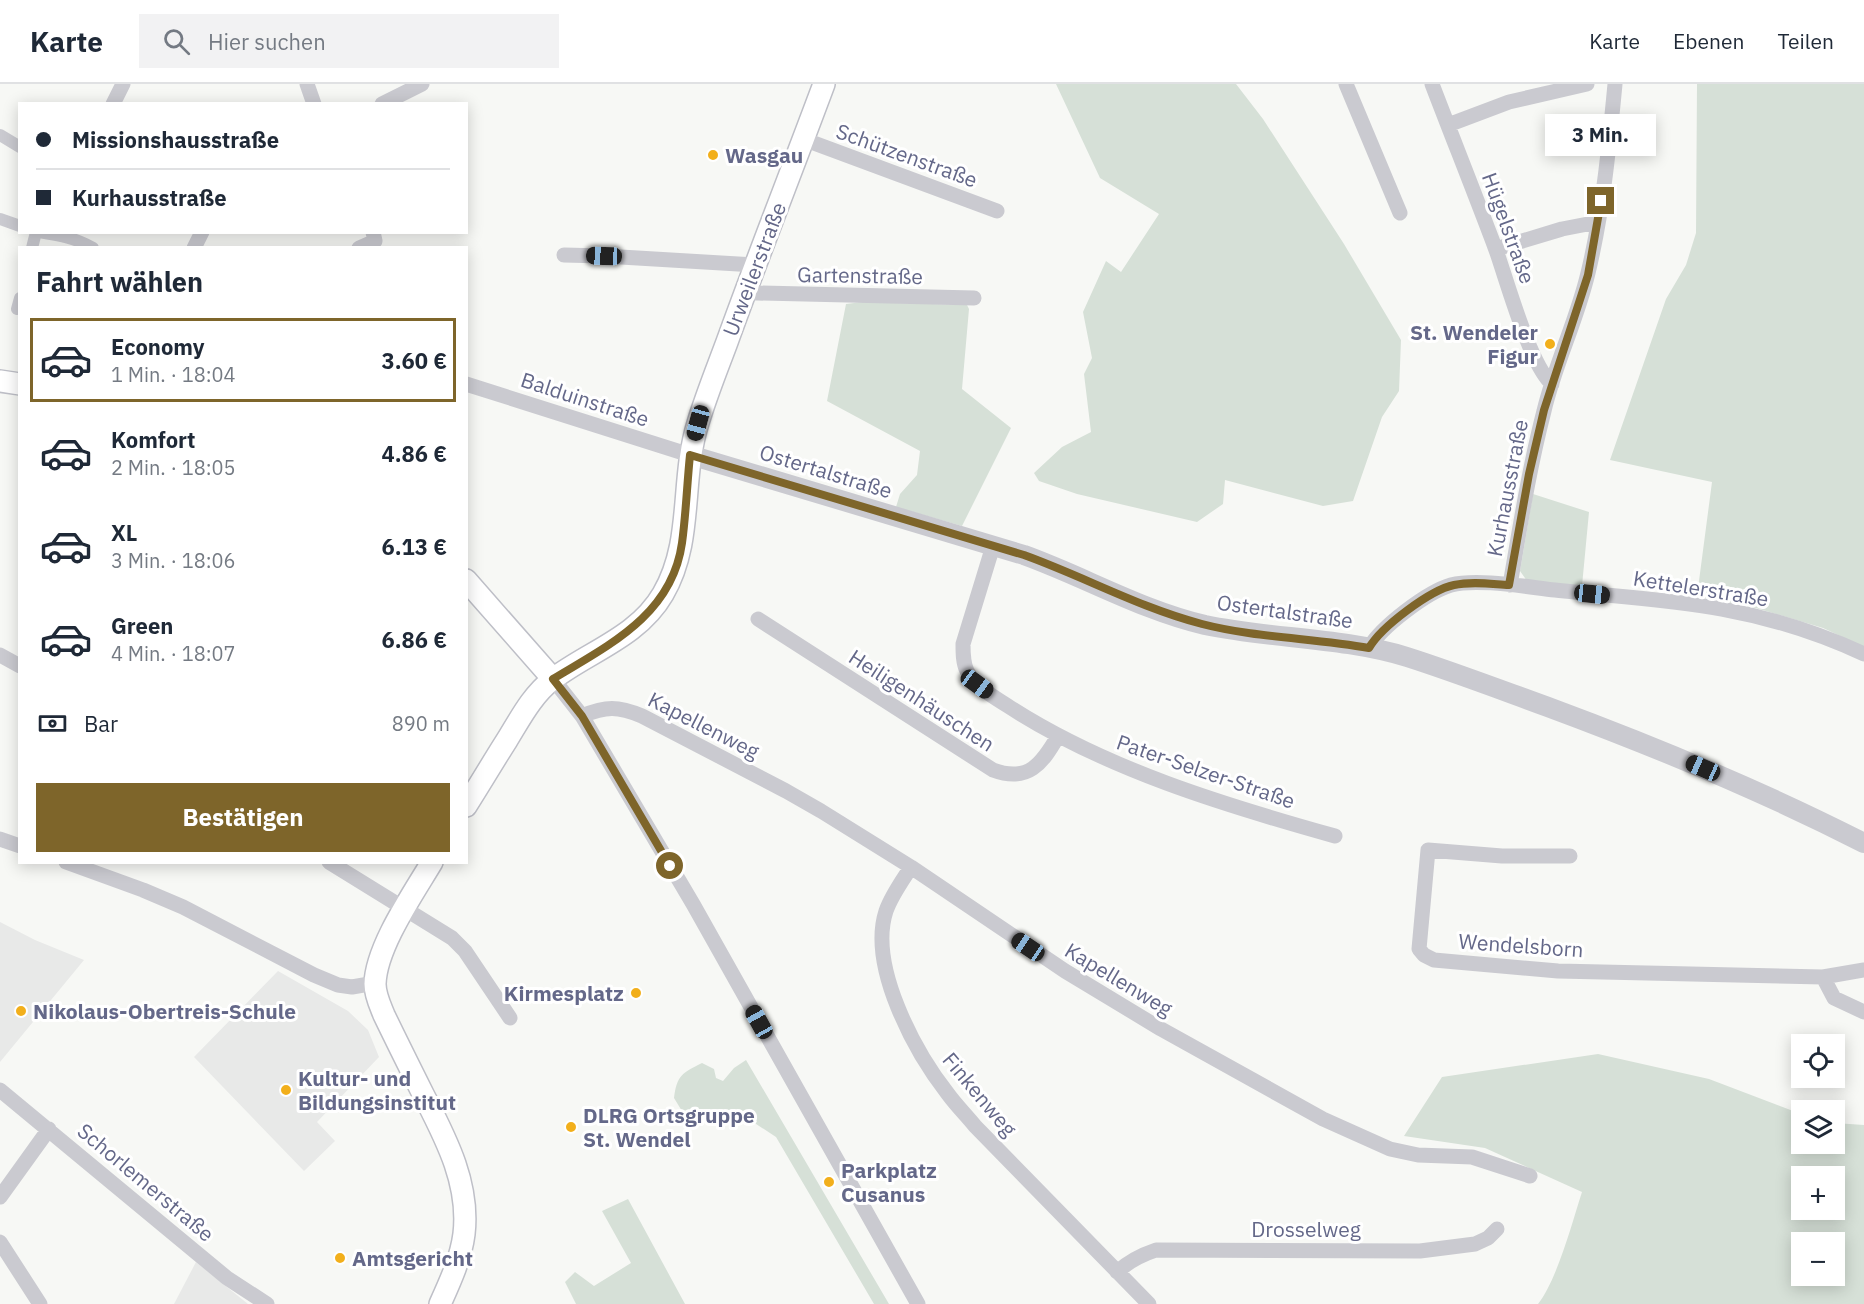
<!DOCTYPE html>
<html lang="de">
<head>
<meta charset="utf-8">
<style>
	body { margin:0; font-family:"IBM Plex Sans",sans-serif; background:#f2f2f3; color:#1f2937; height:100vh; display:flex; flex-direction:column; font-size:22px; white-space:nowrap }
	* { box-sizing:border-box; margin:0 }
	p { font-size:20px; color:#747a83 }
	.icon { flex:none; width:33px; height:33px; fill:none; stroke:currentColor; stroke-width:2; stroke-linecap:round; stroke-linejoin:round }
	.map { position:relative; flex:1; overflow:hidden }
	.drawer { position:absolute; left:18px; top:162px; width:450px; height:618px; display:flex; flex-direction:column; background:#fff; border-radius:0px; box-shadow:0 3px 15px #0003 }
	.drawer>* { flex:none }
	.hud { position:absolute; left:18px; top:18px; width:450px; height:132px; border-radius:0px; box-shadow:0 3px 15px #0003; display:grid; align-content:center; height:132px; padding:0 18px; background:#fff }
	.buttons { position:absolute; left:1791px; top:950px; display:grid; gap:12px }
	.buttons a { display:grid; place-items:center; width:54px; height:54px; border-radius:0px; background:#fff; box-shadow:0 3px 15px #0003; font-size:30px }
	.end { position:absolute; width:27px; height:27px; margin:-14px; border:8px solid #7e652a; background:#fff; box-shadow:0 0 0 3px #fff }
	.from { border-radius:50% }
	.bubble { position:absolute; height:42px; border-radius:0px; background:#fff; box-shadow:0 3px 15px #0003; font-size:20px; font-weight:700; line-height:42px; text-align:center }
	.car { position:absolute; width:18px; height:36px; margin:-18px -9px; border-radius:8px; box-shadow:0 0 4px 2px #0007; background:linear-gradient(#222 24%,#8ab4d8 0 40%,#222 0 76%,#8ab4d8 0 86%,#222 0) }
	.hud b { display:flex; align-items:center; gap:21px; height:57px; font-size:22px }
	.hud b+b { border-top:2px solid #e0e1e3 }
	.hud i { width:15px; height:15px; background:#1f2937 }
	ul { padding:0; list-style:none }
	li { display:flex; align-items:center; gap:18px; height:84px; margin:0 12px 9px; padding:0 6px; border:3px solid transparent; border-radius:0px }
	li div { flex:1 }
	li b { display:block; font-size:22px }
	li em { font-style:normal; font-weight:700 }
	li.selected { border-color:#7e652a }
	li>.icon { width:54px; height:54px; stroke-width:1.5 }
	h2 { padding:0 18px; font-size:27px; line-height:72px }
	.pay { display:flex; align-items:center; gap:15px; height:66px; padding:0 18px; font-size:22px }
	.pay p { margin-inline-start:auto }
	.cta { display:flex; gap:12px; margin-top:auto; padding:12px 18px }
	.cta a { flex:1; height:69px; border-radius:0px; background:#7e652a; color:#fff; font-size:24px; font-weight:700; line-height:69px; text-align:center }
	header { display:flex; align-items:center; gap:36px; box-sizing:border-box; height:84px; padding:0 30px; background:#fff; border-bottom:2px solid #e0e1e3 }
	header strong { font-size:28px }
	nav { display:flex; gap:33px; margin-inline-start:auto; font-size:21px }
	.search { width:420px; height:54px; background:#f2f2f3; display:flex; align-items:center; gap:15px; box-sizing:border-box; padding:0 21px; border-radius:0px; color:#747a83; font-size:22px }
	.map>svg:first-child { display:block }
	.built { fill:#e8e9e8 }
	.green { fill:#d6e0d7; fill-rule:evenodd }
	.lines { fill:none; stroke-linecap:round; stroke-linejoin:round }
	.secondary-casing { stroke:#bebfc7; stroke-width:24 }
	.pedestrian { stroke:#cacad0; stroke-width:12 }
	.minor { stroke:#cacad0; stroke-width:15 }
	.tertiary { stroke:#cacad0; stroke-width:20 }
	.secondary { stroke:#fff; stroke-width:21 }
	.route { stroke:#7e652a; stroke-width:8 }
	.poi-dot { fill:#f2af1b; stroke:#fff; stroke-width:2 }
	.labels { text-anchor:middle; dominant-baseline:central; stroke-width:6; stroke-linejoin:round; paint-order:stroke }
	.poi-label { font-size:21px; font-weight:bold; fill:#646889; stroke:#fff; text-anchor:start }
	.street-label { font-size:21px; fill:#646889; stroke:#fff }
</style>
</head>
<body>
<header>
<strong>Karte</strong>
<div class="search"><svg class="icon" aria-label="search" viewBox="0 0 24 24"><circle cx="10" cy="10" r="6"/><path d="M15 15l6 6"/></svg>Hier suchen</div>
<nav><a>Karte</a><a>Ebenen</a><a>Teilen</a></nav>
</header>
<div class="map">
<svg width="1864" height="1220" viewBox="0 0 1864 1220">
	<rect width="100%" height="100%" fill="#f7f8f5"/>
	<path class="built" d="M0 838 35 856 84 876 0 978Z
		M278 887 348 927 368 946 379 973 317 1038 335 1057 304 1087 194 973Z
		M196 1178 248 1220H174Z"/>
	<path class="green" d="M1056 0H1236L1263 35 1344 160 1401 256 1399 307 1382 333 1353 417 1323 422 1225 396 1223 420 1197 438 1077 410 1039 397 1034 389 1062 363 1091 348 1084 290 1092 274 1083 228 1106 177 1121 188 1159 130 1100 94Z
		M1697 0H1864V563L1823 544 1756 524 1697 512 1712 398 1610 376 1666 215 1686 181 1696 149Z
		M862 218 967 221 969 225 962 305 1011 344 962 442 896 423 900 410 917 391 920 367 827 317 846 220Z
		M1533 410 1589 428 1582 502 1527 497 1520 487Z
		M1598 970 1709 995 1801 1030 1802 1059H1834L1835 1039 1864 1041V1220H1538C1557 1196 1572 1139 1582 1108L1485 1064 1404 1052 1442 993ZM1802 1092H1834V1125H1802ZM1802 1158H1834V1191H1802Z
		M746 976 889 1220H874L776 1053 750 1036 713 1029 685 1032 674 1014C677 991 682 989 702 979L714 985 716 994 723 997 734 984Z
		M628 1115 685 1220H576L565 1198 575 1188 594 1202 631 1179 602 1127Z"/>
	<g class="lines">
		<defs>
			<path id="secondary" d="M0 297 20 300
				M466 496 553 595
				M466 722C480 700 493 678 507 656 520 635 532 611 553 595 590 567 638 553 663 510 694 457 680 396 698 339 706 312 717 285 727 258 758 172 792 86 824 0
				M432 778C413 810 376 863 375 900 375 911 380 921 384 931 397 958 410 984 423 1010 445 1053 470 1099 464 1150 461 1174 450 1198 440 1220"/>
		</defs>
		<use href="#secondary" class="secondary-casing"/>
		<path class="pedestrian" d="M0 51 20 63
			M0 135 20 142
			M39 148C58 151 76 154 93 164
			M32 164 36 148
			M17 225 20 214"/>
		<path class="minor" d="M307 0 314 20
			M1346 0 1400 129
			M1432 0C1453 55 1475 110 1496 166 1507 197 1530 281 1552 300
			M113 20 123 0
			M382 20 422 0
			M1448 41 1509 18 1587 0
			M803 55 997 127
			M194 164 202 148
			M359 164 375 157 373 148
			M1496 165 1562 145 1598 138
			M564 171 604 172 755 181
			M745 207 757 209 974 214
			M466 300 690 371
			M993 462 963 560C963 569 963 579 967 587 975 603 994 613 1008 622 1105 685 1224 721 1335 752
			M1510 501C1520 443 1529 385 1544 327 1555 280 1577 236 1588 189 1603 127 1609 63 1615 0
			M758 535 993 686C1028 699 1042 680 1058 652
			M1369 564C1381 543 1427 508 1451 501 1477 494 1527 503 1555 506 1610 512 1667 515 1722 525 1771 534 1819 549 1864 570
			M0 571 20 582
			M553 595 582 632 693 820 918 1220
			M582 632C606 622 618 622 642 632L786 707 821 727 911 783 1065 887 1161 945 1323 1035 1390 1065 1418 1071 1472 1073 1530 1092
			M0 755 20 762
			M1570 772H1502L1428 766 1419 865 1424 871 1434 876 1558 887 1823 893 1864 886
			M66 778 143 806 183 823 314 891 338 901 352 903 375 899
			M329 778 452 854 465 867 510 934
			M911 783C902 797 891 812 886 827 868 882 915 968 948 1010 956 1021 966 1031 975 1042L1149 1220
			M1823 893 1834 914 1864 928
			M0 1006 227 1194 267 1220
			M0 1113 49 1045
			M0 1158 40 1220
			M1117 1188C1129 1177 1141 1171 1156 1166L1420 1167 1475 1160 1488 1154 1497 1145"/>
		<path class="tertiary" d="M690 371 1024 471C1085 493 1141 526 1205 541 1272 555 1341 553 1407 573 1454 588 1501 606 1548 623 1656 663 1762 707 1864 759"/>
		<use href="#secondary" class="secondary"/>
	</g>
	<g class="lines">
		<path class="route" d="M670 782 582 632 553 595C609 561 672 531 682 459 686 430 687 400 690 371L1024 471C1085 493 1138 523 1202 540 1256 554 1314 554 1369 564 1381 543 1430 506 1454 501 1472 497 1491 500 1509 501L1529 390 1544 326 1588 191 1601 117"/>
	</g>
	<g class="poi-dot">
		<circle cx="713" cy="71" r="6"/>
		<circle cx="1550" cy="260" r="6"/>
		<circle cx="636" cy="909" r="6"/>
		<circle cx="21" cy="927" r="6"/>
		<circle cx="286" cy="1006" r="6"/>
		<circle cx="571" cy="1043" r="6"/>
		<circle cx="829" cy="1098" r="6"/>
		<circle cx="340" cy="1174" r="6"/>
	</g>
	<g class="labels">
		<g class="poi-label">
			<text x="725" y="71">Wasgau</text>
			<text x="1538" y="248" text-anchor="end">St. Wendeler<tspan x="1538" dy="24">Figur</tspan></text>
			<text x="624" y="909" text-anchor="end">Kirmesplatz</text>
			<text x="33" y="927">Nikolaus-Obertreis-Schule</text>
			<text x="298" y="994">Kultur- und<tspan x="298" dy="24">Bildungsinstitut</tspan></text>
			<text x="583" y="1031">DLRG Ortsgruppe<tspan x="583" dy="24">St. Wendel</tspan></text>
			<text x="841" y="1086">Parkplatz<tspan x="841" dy="24">Cusanus</tspan></text>
			<text x="352" y="1174">Amtsgericht</text>
		</g>
		<g class="street-label">
			<text transform="translate(907 71) rotate(20)">Schützenstraße</text>
			<text transform="translate(1509 144) rotate(70)">Hügelstraße</text>
			<text transform="translate(754 185) rotate(-69)">Urweilerstraße</text>
			<text transform="translate(860 191) rotate(1)">Gartenstraße</text>
			<text transform="translate(585 315) rotate(18)">Balduinstraße</text>
			<text transform="translate(826 387) rotate(17)">Ostertalstraße</text>
			<text transform="translate(1507 404) rotate(-79)">Kurhausstraße</text>
			<text transform="translate(1701 504) rotate(9)">Kettelerstraße</text>
			<text transform="translate(1285 527) rotate(8)">Ostertalstraße</text>
			<text transform="translate(922 616) rotate(33)">Heiligenhäuschen</text>
			<text transform="translate(704 641) rotate(27)">Kapellenweg</text>
			<text transform="translate(1206 687) rotate(19)">Pater-Selzer-Straße</text>
			<text transform="translate(1521 861) rotate(4)">Wendelsborn</text>
			<text transform="translate(1119 895) rotate(31)">Kapellenweg</text>
			<text transform="translate(980 1010) rotate(50)">Finkenweg</text>
			<text transform="translate(146 1098) rotate(40)">Schorlemerstraße</text>
			<text x="1306" y="1145">Drosselweg</text>
		</g>
	</g>
</svg>
<div class="buttons">
<a><svg class="icon" aria-label="locate" viewBox="0 0 24 24"><circle cx="12" cy="12" r="6"/><path d="M12 2v4M12 18v4M2 12h4M18 12h4"/></svg></a>
<a><svg class="icon" aria-label="layers" viewBox="0 0 24 24"><path d="M12 4l9 5-9 5-9-5zM3 14l9 5 9-5"/></svg></a>
<a>+</a>
<a>−</a>
</div>
<i class="end from" style="left:670px;top:782px"></i>
<i class="end" style="left:1601px;top:117px"></i>
<div class="bubble" style="left:1545px;top:30px;width:111px">3 Min.</div>
<i class="car" style="left:604px;top:172px;rotate:272deg"></i>
<i class="car" style="left:698px;top:339px;rotate:195deg"></i>
<i class="car" style="left:1592px;top:510px;rotate:96deg"></i>
<i class="car" style="left:977px;top:600px;rotate:126deg"></i>
<i class="car" style="left:1703px;top:684px;rotate:294deg"></i>
<i class="car" style="left:1028px;top:863px;rotate:304deg"></i>
<i class="car" style="left:759px;top:938px;rotate:331deg"></i>
<div class="hud">
<b><i class="from"></i>Missionshausstraße</b>
<b><i></i>Kurhausstraße</b>
</div>
<section class="drawer">
<h2>Fahrt wählen</h2>
<ul>
<li class="selected"><svg class="icon" aria-label="car" viewBox="0 0 24 24"><path d="M5 17H2v-5l4-1 3-4h7l3 4 3 1v5h-3M9 17h6M6 11h13"/><circle cx="7" cy="17" r="2"/><circle cx="17" cy="17" r="2"/></svg><div><b>Economy</b><p>1 Min. · 18:04</p></div><em>3.60 €</em></li>
<li><svg class="icon" aria-label="car" viewBox="0 0 24 24"><path d="M5 17H2v-5l4-1 3-4h7l3 4 3 1v5h-3M9 17h6M6 11h13"/><circle cx="7" cy="17" r="2"/><circle cx="17" cy="17" r="2"/></svg><div><b>Komfort</b><p>2 Min. · 18:05</p></div><em>4.86 €</em></li>
<li><svg class="icon" aria-label="car" viewBox="0 0 24 24"><path d="M5 17H2v-5l4-1 3-4h7l3 4 3 1v5h-3M9 17h6M6 11h13"/><circle cx="7" cy="17" r="2"/><circle cx="17" cy="17" r="2"/></svg><div><b>XL</b><p>3 Min. · 18:06</p></div><em>6.13 €</em></li>
<li><svg class="icon" aria-label="car" viewBox="0 0 24 24"><path d="M5 17H2v-5l4-1 3-4h7l3 4 3 1v5h-3M9 17h6M6 11h13"/><circle cx="7" cy="17" r="2"/><circle cx="17" cy="17" r="2"/></svg><div><b>Green</b><p>4 Min. · 18:07</p></div><em>6.86 €</em></li>
</ul>
<div class="pay"><svg class="icon" aria-label="cash" viewBox="0 0 24 24"><path d="M3 7h18v10H3z"/><circle cx="12" cy="12" r="2"/></svg>Bar<p>890 m</p></div>
<div class="cta"><a>Bestätigen</a></div>
</section>
</div>
</body>
</html>
